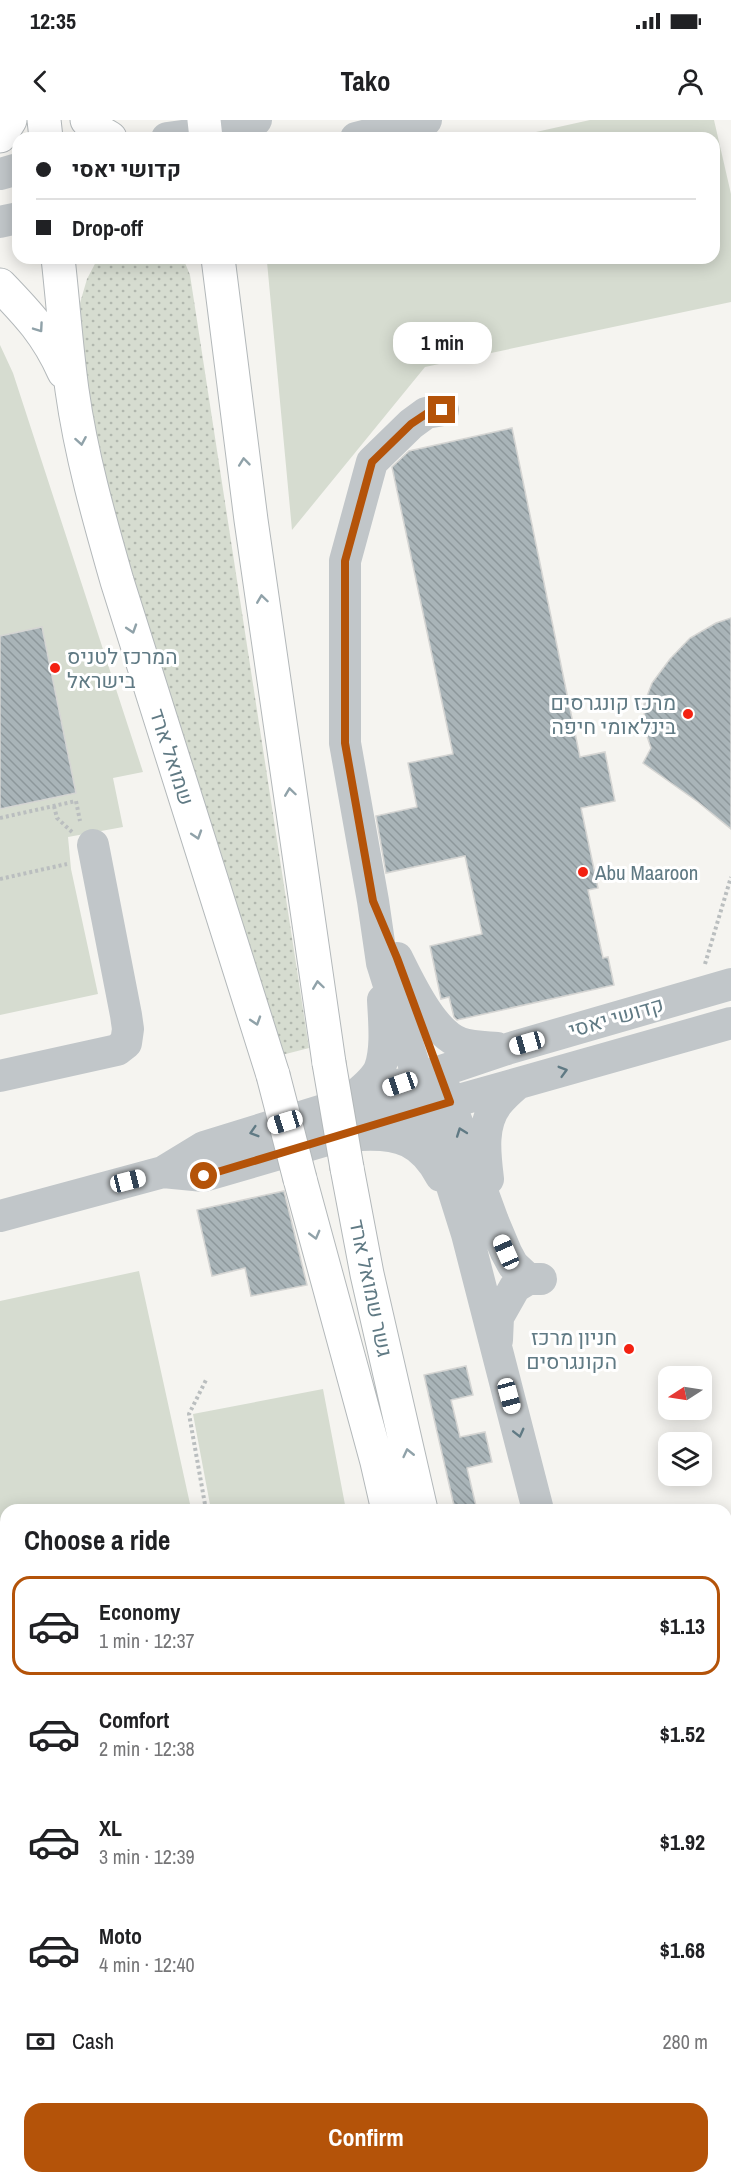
<!DOCTYPE html>
<html lang="en">
<head>
<meta charset="utf-8">
<style>
	body { margin:0; font-family:"Archivo Narrow",Heebo,sans-serif; background:#f2f2f2; color:#202124; height:100vh; display:flex; flex-direction:column; font-size:22px; white-space:nowrap }
	* { box-sizing:border-box; margin:0 }
	p { font-size:20px; color:#757577 }
	.icon { flex:none; width:33px; height:33px; fill:none; stroke:currentColor; stroke-width:2; stroke-linecap:round; stroke-linejoin:round }
	.map { position:relative; flex:1; overflow:hidden }
	.side { position:absolute; left:0px; top:1384px; width:732px; height:680px; display:flex; flex-direction:column; background:#fff; border-radius:18px 18px 0 0; box-shadow:0 3px 15px #0003 }
	.side>* { flex:none }
	.top-card { position:absolute; left:12px; top:12px; width:708px; height:132px; border-radius:18px; box-shadow:0 3px 15px #0003; display:grid; align-content:center; height:132px; padding:0 24px; background:#fff }
	.needle { width:39px; rotate:258deg }
	.tools { position:absolute; left:658px; top:1246px; display:grid; gap:12px }
	.tools a { display:grid; place-items:center; width:54px; height:54px; border-radius:12px; background:#fff; box-shadow:0 3px 15px #0003; font-size:30px }
	.end { position:absolute; width:27px; height:27px; margin:-14px; border:8px solid #b45309; background:#fff; box-shadow:0 0 0 3px #fff }
	.from { border-radius:50% }
	.bubble { position:absolute; height:42px; border-radius:18px; background:#fff; box-shadow:0 3px 15px #0003; font-size:20px; font-weight:700; line-height:42px; text-align:center }
	.car { position:absolute; width:18px; height:36px; margin:-18px -9px; border-radius:8px; box-shadow:0 0 4px 2px #0007; background:linear-gradient(#fff 24%,#345 0 40%,#fff 0 76%,#345 0 86%,#fff 0) }
	.top-card b { display:flex; align-items:center; gap:21px; height:57px; font-size:22px }
	.top-card b+b { border-top:2px solid #e0e0e0 }
	.top-card i { width:15px; height:15px; background:#202124 }
	ul { padding:0; list-style:none }
	li { display:flex; align-items:center; gap:18px; height:99px; margin:0 12px 9px; padding:0 12px; border:3px solid transparent; border-radius:18px }
	li div { flex:1 }
	li b { display:block; font-size:22px }
	li em { font-style:normal; font-weight:700 }
	li.selected { border-color:#b45309 }
	li>.icon { width:54px; height:54px; stroke-width:1.5 }
	h2 { padding:0 24px; font-size:27px; line-height:72px }
	.pay { display:flex; align-items:center; gap:15px; height:66px; padding:0 24px; font-size:22px }
	.pay p { margin-inline-start:auto }
	.cta { display:flex; gap:12px; margin-top:auto; padding:12px 24px }
	.cta a { flex:1; height:69px; border-radius:18px; background:#b45309; color:#fff; font-size:24px; font-weight:700; line-height:69px; text-align:center }
	.status { display:flex; justify-content:space-between; align-items:center; height:42px; padding:0 30px; background:#fff; direction:ltr }
	.status svg { height:16px; fill:currentColor }
	header { display:flex; justify-content:space-between; align-items:center; height:78px; padding:0 24px; background:#fff; font-size:27px; font-weight:700 }
	.map>svg:first-child { display:block }
	.grass { fill:url(#grass-dots) }
	.park { fill:#d6dcd0 }
	.building { fill:url(#building-back-hatch); stroke:#d5d5d3; stroke-width:1.5 }
	.lines { fill:none; stroke-linecap:round; stroke-linejoin:round }
	.highway-casing { stroke:#b3b8ba; stroke-width:35 }
	.path { stroke:#babebf; stroke-width:4; stroke-dasharray:3 3; stroke-linecap:butt }
	.minor { stroke:#c1c6c9; stroke-width:32 }
	.highway { stroke:#fff; stroke-width:33 }
	.highway-bridge-casing { stroke:#b3b8ba; stroke-width:35; stroke-linecap:butt }
	.highway-bridge { stroke:#fff; stroke-width:33 }
	.oneway { stroke:#90a2a9 }
	.oneway2 { stroke:#607a84 }
	.route { stroke:#b45309; stroke-width:8 }
	.poi-dot { fill:#f32111; stroke:#fff; stroke-width:2 }
	.labels { text-anchor:middle; dominant-baseline:central; stroke-width:6; stroke-linejoin:round; paint-order:stroke }
	.poi-label { font-size:21px; fill:#607a84; stroke:#fff; text-anchor:start }
	.street-label { font-size:21px; fill:#607a84; stroke:#fff }
</style>
</head>
<body>
<div class="status"><b>12:35</b><svg viewBox="0 0 49 12"><path d="M0 12V9h3v3zM5 12V6h3v6zM10 12V3h3v9zM15 12V0h3v12zM26 1h20v11H26zM47 4h2v5h-2z"/></svg></div>
<header><svg class="icon" aria-label="back" viewBox="0 0 24 24"><path d="M15 5l-7 7 7 7"/></svg>Tako<svg class="icon" aria-label="person" viewBox="0 0 24 24"><circle cx="12" cy="8" r="4"/><path d="M4 21q1-7 8-7t8 7"/></svg></header>
<div class="map">
<svg width="731" height="2063" viewBox="0 0 731 2063">
	<defs>
		<pattern id="grass-dots" width="8" height="8" patternUnits="userSpaceOnUse" patternTransform="scale(1.5)"><rect width="8" height="8" fill="#d6dcd0"/><path d="M2 2h.1M6 6h.1" fill="none" stroke="#b1b7ae" stroke-width="1.8" stroke-linecap="round"/></pattern>
		<pattern id="building-back-hatch" width="6" height="6" patternUnits="userSpaceOnUse" patternTransform="scale(1.5)"><rect width="6" height="6" fill="#a9b4b8"/><path d="M-1 5l2 2M0 0l6 6M5-1l2 2" fill="none" stroke="#8d979b"/></pattern>
	</defs>
	<rect width="100%" height="100%" fill="#f5f4f0"/>
	<path class="grass" d="M98 138H183L190 155 309 928 278 936 121 418 90 295 78 208 80 183 87 159Z
		M731 1521V1655L726 1657V1523Z
		M6 1739V1826L0 1827V1740Z
		M6 1854V2058H234L226 2063H14L0 2056V1855Z
		M431 2058H550L551 2063H427Z"/>
	<path class="park" d="M590 0H714L731 74V182L425 247 292 410 267 142 268 138H714V18H509Z
		M0 225 13 253 143 652 113 658 123 707 68 717 71 749 98 874 0 895Z
		M139 1151 190 1384 160 1390H6V1424L0 1425V1181Z
		M323 1269 346 1390H211L193 1294Z
		M6 1447V1691L0 1692V1448Z"/>
	<path class="building" d="M512 308 580 637 605 632 615 681 581 688 598 768 588 770 603 838 608 837 614 865 457 900 454 897 449 877 441 879 430 826 482 814 465 736 386 753 376 696 417 687 408 643 453 634 392 347 409 331Z
		M731 498V709L698 682 643 643 651 628 645 610 644 584 652 563 670 539 690 518 716 503Z
		M42 507 76 673 0 689V516Z
		M284 1071 307 1165 251 1176 245 1148 212 1156 197 1090Z
		M466 1246 473 1275 451 1280 460 1317 485 1312 492 1342 467 1348 477 1390H455L424 1255Z"/>
	<g class="lines">
		<defs>
			<path id="highway" d="M44 0 46 18
				M87 0 98 11 110 18
				M204 0 206 18
				M0 16 10 0
				M58 138C63 182 66 226 72 270 81 335 99 398 117 461L273 955
				M218 138 251 400 329 943
				M0 165C28 194 47 214 64 252
				M347 1048 367 1154 421 1390
				M300 1059 377 1342 388 1390
				M726 1668 731 1666
				M726 1772 731 1769
				M726 1808 731 1805
				M0 1838 6 1837
				M726 1863 731 1858
				M559 2058 560 2063
				M599 2058 601 2063
				M659 2058 660 2063
				M273 2063 281 2058
				M356 2063 364 2058
				M409 2063 414 2058"/>
		</defs>
		<use href="#highway" class="highway-casing"/>
		<path class="path" d="M54 686 57 698 72 712
			M0 698 76 681 80 701
			M0 759 67 744
			M705 844 731 757
			M206 1390 189 1294 207 1258"/>
		<path class="minor" d="M167 18 206 13 256 0
			M356 18 426 0
			M0 54 18 49
			M0 102 18 98
			M443 290 426 293 411 304 372 342 345 441V623L373 781 382 843 467 1114 538 1390
			M397 838C410 864 432 912 460 923 472 927 485 927 497 928
			M0 956 117 930 126 923 128 909 126 895 93 725
			M443 964 493 1101 506 1132 513 1145 528 1159
			M350 980C360 971 375 961 380 948 387 928 384 901 383 880
			M361 1015C400 1013 422 1021 441 1056
			M163 1052 204 1056 341 1016 427 989 731 903
			M488 1059C485 1034 481 1005 497 984 502 977 510 970 517 964
			M0 1096 163 1052 204 1027 346 983 507 929 731 864
			M497 1220 498 1197 515 1167 528 1159H541
			M0 1733 6 1731"/>
		<use href="#highway" class="highway"/>
		<defs>
			<path id="highway-bridge" d="M329 943 347 1048
				M273 955 300 1059"/>
		</defs>
		<use href="#highway-bridge" class="highway-bridge-casing"/>
		<use href="#highway-bridge" class="highway-bridge"/>
	</g>
	<defs><path id="oneway-chevron" d="M-2-3.5L2.5 0L-2 3.5" fill="none" stroke-width="1.6" stroke-linecap="round" stroke-linejoin="round" transform="scale(1.5)"/></defs>
	<g class="oneway">
		<use href="#oneway-chevron" transform="translate(39 208) rotate(55)"/>
		<use href="#oneway-chevron" transform="translate(81 321) rotate(80)"/>
		<use href="#oneway-chevron" transform="translate(244 342) rotate(-96)"/>
		<use href="#oneway-chevron" transform="translate(262 479) rotate(-98)"/>
		<use href="#oneway-chevron" transform="translate(132 509) rotate(72)"/>
		<use href="#oneway-chevron" transform="translate(290 672) rotate(-98)"/>
		<use href="#oneway-chevron" transform="translate(197 715) rotate(72)"/>
		<use href="#oneway-chevron" transform="translate(318 865) rotate(-98)"/>
		<use href="#oneway-chevron" transform="translate(256 901) rotate(72)"/>
		<use href="#oneway-chevron" transform="translate(315 1115) rotate(75)"/>
		<use href="#oneway-chevron" transform="translate(408 1333) rotate(-103)"/>
	</g>
	<g class="oneway2">
		<use href="#oneway-chevron" transform="translate(563 951) rotate(-16)"/>
		<use href="#oneway-chevron" transform="translate(254 1012) rotate(163)"/>
		<use href="#oneway-chevron" transform="translate(461 1012) rotate(-110)"/>
		<use href="#oneway-chevron" transform="translate(519 1313) rotate(76)"/>
	</g>
	<g class="lines">
		<path class="route" d="M204 1056 450 982 397 838 373 781 345 623V441L372 342 411 304 426 294 442 290"/>
	</g>
	<g class="poi-dot">
		<circle cx="55" cy="548" r="6"/>
		<circle cx="688" cy="594" r="6"/>
		<circle cx="583" cy="752" r="6"/>
		<circle cx="629" cy="1229" r="6"/>
	</g>
	<g class="labels">
		<g class="poi-label">
			<text x="67" y="536">המרכז לטניס<tspan x="67" dy="24">בישראל</tspan></text>
			<text x="676" y="582" text-anchor="end">מרכז קונגרסים<tspan x="676" dy="24">בינלאומי חיפה</tspan></text>
			<text x="595" y="752">Abu Maaroon</text>
			<text x="617" y="1217" text-anchor="end">חניון מרכז<tspan x="617" dy="24">הקונגרסים</tspan></text>
		</g>
		<g class="street-label">
			<text transform="translate(172 637) rotate(72)">שמואל ארד</text>
			<text transform="translate(616 897) rotate(-16)">קדושי יאסי</text>
			<text transform="translate(371 1168) rotate(78)">גשר שמואל ארד</text>
		</g>
	</g>
</svg>
<div class="tools">
<a><svg class="needle" viewBox="-14 -14 28 28"><path d="M0-13l5 13h-10z" fill="#e53935"/><path d="M0 13l5-13h-10z" fill="#757577"/></svg></a>
<a><svg class="icon" aria-label="layers" viewBox="0 0 24 24"><path d="M12 4l9 5-9 5-9-5zM3 14l9 5 9-5"/></svg></a>
</div>
<i class="end from" style="left:204px;top:1056px"></i>
<i class="end" style="left:442px;top:290px"></i>
<div class="bubble" style="left:393px;top:202px;width:99px">1 min</div>
<i class="car" style="left:527px;top:923px;rotate:254deg"></i>
<i class="car" style="left:400px;top:964px;rotate:251deg"></i>
<i class="car" style="left:285px;top:1002px;rotate:253deg"></i>
<i class="car" style="left:128px;top:1061px;rotate:76deg"></i>
<i class="car" style="left:506px;top:1132px;rotate:336deg"></i>
<i class="car" style="left:509px;top:1276px;rotate:165deg"></i>
<div class="top-card">
<b><i class="from"></i>קדושי יאסי</b>
<b><i></i>Drop-off</b>
</div>
<section class="side">
<h2>Choose a ride</h2>
<ul>
<li class="selected"><svg class="icon" aria-label="car" viewBox="0 0 24 24"><path d="M5 17H2v-5l4-1 3-4h7l3 4 3 1v5h-3M9 17h6M6 11h13"/><circle cx="7" cy="17" r="2"/><circle cx="17" cy="17" r="2"/></svg><div><b>Economy</b><p>1 min · 12:37</p></div><em>$1.13</em></li>
<li><svg class="icon" aria-label="car" viewBox="0 0 24 24"><path d="M5 17H2v-5l4-1 3-4h7l3 4 3 1v5h-3M9 17h6M6 11h13"/><circle cx="7" cy="17" r="2"/><circle cx="17" cy="17" r="2"/></svg><div><b>Comfort</b><p>2 min · 12:38</p></div><em>$1.52</em></li>
<li><svg class="icon" aria-label="car" viewBox="0 0 24 24"><path d="M5 17H2v-5l4-1 3-4h7l3 4 3 1v5h-3M9 17h6M6 11h13"/><circle cx="7" cy="17" r="2"/><circle cx="17" cy="17" r="2"/></svg><div><b>XL</b><p>3 min · 12:39</p></div><em>$1.92</em></li>
<li><svg class="icon" aria-label="car" viewBox="0 0 24 24"><path d="M5 17H2v-5l4-1 3-4h7l3 4 3 1v5h-3M9 17h6M6 11h13"/><circle cx="7" cy="17" r="2"/><circle cx="17" cy="17" r="2"/></svg><div><b>Moto</b><p>4 min · 12:40</p></div><em>$1.68</em></li>
</ul>
<div class="pay"><svg class="icon" aria-label="cash" viewBox="0 0 24 24"><path d="M3 7h18v10H3z"/><circle cx="12" cy="12" r="2"/></svg>Cash<p>280 m</p></div>
<div class="cta"><a>Confirm</a></div>
</section>
</div>
</body>
</html>
